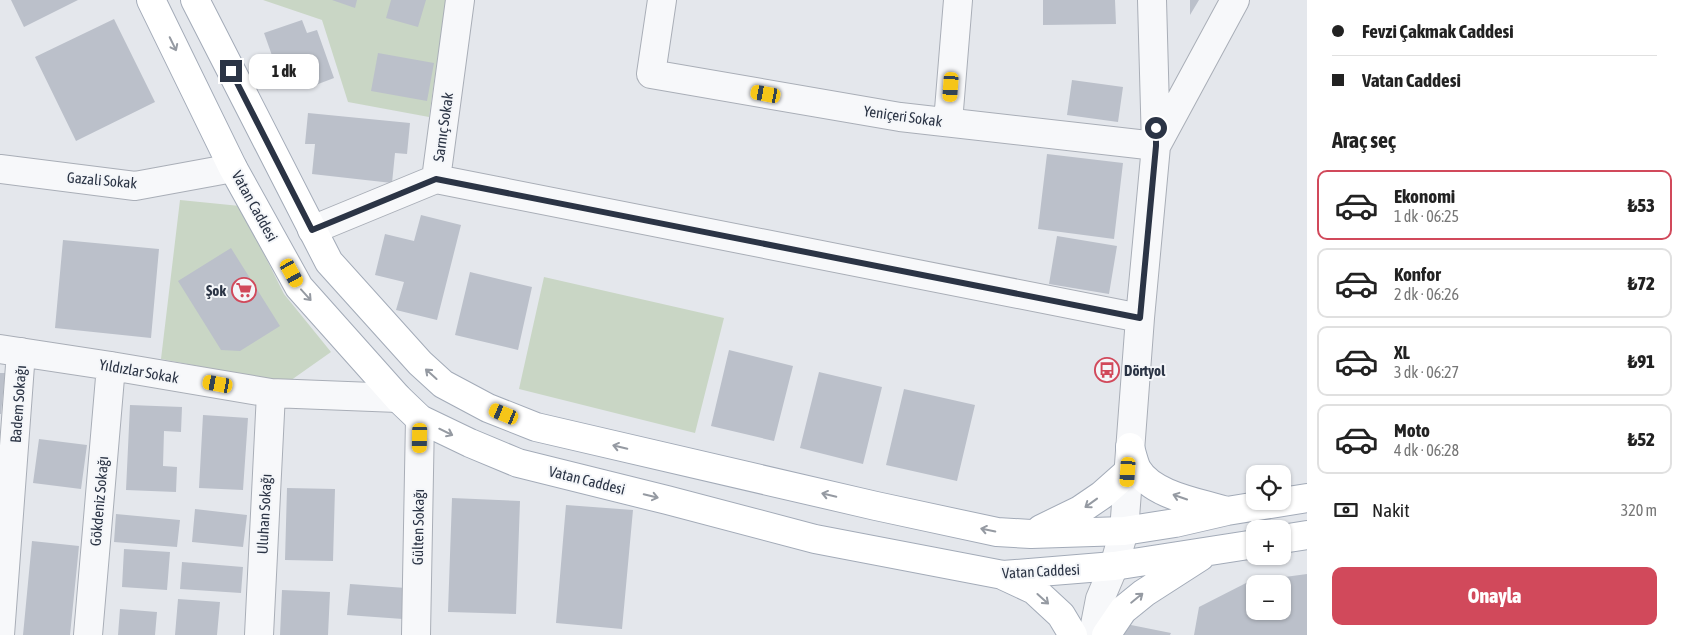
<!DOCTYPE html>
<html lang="tr">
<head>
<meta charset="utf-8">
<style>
	body { margin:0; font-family:"Asap Condensed",sans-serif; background:#f6f6f6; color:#222; height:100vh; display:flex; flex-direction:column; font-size:19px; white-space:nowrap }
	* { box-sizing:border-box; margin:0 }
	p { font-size:16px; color:#767676 }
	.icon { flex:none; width:28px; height:28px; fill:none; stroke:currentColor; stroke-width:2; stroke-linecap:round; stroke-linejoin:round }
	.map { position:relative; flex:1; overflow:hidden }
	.drawer { display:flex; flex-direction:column; background:#fff; width:375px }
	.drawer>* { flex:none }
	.guide { display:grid; align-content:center; height:110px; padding:0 25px; background:#fff }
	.fabs { position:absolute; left:1246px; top:465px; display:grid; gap:10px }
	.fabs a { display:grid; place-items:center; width:45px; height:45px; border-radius:10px; background:#fff; box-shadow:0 1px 4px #0004; font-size:25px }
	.end { position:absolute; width:22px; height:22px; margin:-11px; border:6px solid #2b3445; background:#fff; box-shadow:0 0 0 2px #fff }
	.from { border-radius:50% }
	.bubble { position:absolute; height:35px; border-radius:10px; background:#fff; box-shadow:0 1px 4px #0004; font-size:16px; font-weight:800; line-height:35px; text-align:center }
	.car { position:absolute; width:15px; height:30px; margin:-15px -8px; border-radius:6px; box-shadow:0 0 4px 1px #0007; background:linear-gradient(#f5c518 24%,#345 0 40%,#f5c518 0 76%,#345 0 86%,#f5c518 0) }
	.guide b { display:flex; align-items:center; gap:18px; height:48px; font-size:19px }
	.guide b+b { border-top:1px solid #e0e0e0 }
	.guide i { width:12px; height:12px; background:#222 }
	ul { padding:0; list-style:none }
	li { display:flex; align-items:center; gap:15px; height:70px; margin:0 10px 8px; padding:0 15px; border:2px solid #e0e0e0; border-radius:10px }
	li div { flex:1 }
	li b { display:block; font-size:19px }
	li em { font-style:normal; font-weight:800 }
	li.selected { border-color:#d1495b }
	li>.icon { width:45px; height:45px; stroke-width:1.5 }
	h2 { padding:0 25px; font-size:22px; line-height:60px }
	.pay { display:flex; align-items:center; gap:12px; height:55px; padding:0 25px; font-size:19px }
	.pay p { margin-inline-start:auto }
	.primary-button { display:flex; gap:10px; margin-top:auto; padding:10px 25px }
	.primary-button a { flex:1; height:58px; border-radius:10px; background:#d1495b; color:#fff; font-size:20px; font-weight:800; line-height:58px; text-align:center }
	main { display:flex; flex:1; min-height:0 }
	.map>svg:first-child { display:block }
	.green { fill:#c9d6c5 }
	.building { fill:#bbc0ca; fill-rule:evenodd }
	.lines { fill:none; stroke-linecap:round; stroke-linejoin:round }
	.minor-casing { stroke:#a9aeb7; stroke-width:30 }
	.major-casing { stroke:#a3abb8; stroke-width:30 }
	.minor { stroke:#f7f8fa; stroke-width:28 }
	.major { stroke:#fff; stroke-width:28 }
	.oneway { stroke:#959aa2 }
	.route { stroke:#2b3445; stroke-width:6 }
	.labels { text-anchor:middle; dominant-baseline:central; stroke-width:4; stroke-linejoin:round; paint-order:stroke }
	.street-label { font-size:15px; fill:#2b3445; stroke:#f4f6f9 }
	.poi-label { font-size:15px; font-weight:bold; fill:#2b3445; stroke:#f4f6f9; text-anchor:end }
</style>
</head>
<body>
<main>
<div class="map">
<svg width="1307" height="635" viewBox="0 0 1307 635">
	<rect width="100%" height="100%" fill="#e4e7ec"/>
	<path class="green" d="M263 0H446L429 117 348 102 322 20Z
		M180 200 240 206 284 294 331 352 287 383 161 359Z
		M544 277 724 318 695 433 519 389Z"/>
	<path class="building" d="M11 0H78L24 27Z
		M332 0H357L355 8Z
		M391 0H426L418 27 386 18Z
		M1043 0H1115L1116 24 1043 25Z
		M1190 0H1199L1190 15Z
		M114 19 155 102 76 141 35 57Z
		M302 20 307 33 317 30 334 78 313 86 280 78 264 33Z
		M378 53 434 63 427 101 371 91Z
		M1072 80 1123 87 1118 122 1067 115Z
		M308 113 410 123 407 154 395 153 392 183 312 174 315 144H305Z
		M1047 154 1123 163 1114 239 1038 229Z
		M421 215 461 225 437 320 396 310 404 282 375 275 385 234 414 241Z
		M1057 236 1117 246 1109 294 1049 284Z
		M63 240 159 249 151 338 55 328Z
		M231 248 280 326 240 351 221 350 178 281Z
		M470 272 532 287 518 350 455 335Z
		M729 350 793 366 774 441 711 426Z
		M819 372 882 387 863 464 800 448Z
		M0 373H5L1 414H0Z
		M904 389 975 405 957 481 886 465Z
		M130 405 182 407 181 432 164 431 163 466 177 467 176 492 126 490Z
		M203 415 248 418 243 490 199 488Z
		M39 439 87 445 81 489 33 483Z
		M287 488 335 489 333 561 285 560Z
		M452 498 520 501 516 614 448 612Z
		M566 505 633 510 622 629 556 623Z
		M195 509 247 515 243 547 192 542Z
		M116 514 180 520 177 547 114 542Z
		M32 541 79 546 70 635H23Z
		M124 549 170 552 167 590 122 587Z
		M182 562 243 567 241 593 180 589Z
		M1307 574V635H1194L1199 607 1248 582ZM1255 584H1282V611H1255Z
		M350 584 406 588 403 619 347 615Z
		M282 590 330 592 328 635H280Z
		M178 599 220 602 217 635H175Z
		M120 609 157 612 155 635H118Z
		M1126 624 1171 633 1170 635H1123Z"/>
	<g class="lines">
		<defs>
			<path id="minor" d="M662 0 651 74 900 117 1156 146 1235 0
				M948 122 958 0
				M0 169 135 186 233 168
				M436 179 1140 318
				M312 230 436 179 460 0
				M0 349 111 366 271 393 398 398
				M0 635 21 352
				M88 635 111 366
				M259 635 271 393
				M416 635 420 419
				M1093 635 1100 599 1114 566 1124 531 1140 318 1156 146 1152 0"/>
			<path id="major" d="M151 0 233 168 299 287 398 398 420 419 470 443 518 463 667 500 815 539 1003 575 1114 566 1255 544
				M195 0 329 262 420 363 443 384 488 408 536 427 876 506 997 532 1031 534 1124 531 1175 523 1227 511 1307 498
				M1130 447C1132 454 1134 463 1137 469 1152 495 1197 502 1223 510
				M1041 529 1080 510 1102 495 1129 471
				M1282 539 1307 535
				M1004 576 1034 590 1061 615 1073 635
				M1106 635 1123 610 1144 593 1200 557"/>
		</defs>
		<use href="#minor" class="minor-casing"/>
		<use href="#major" class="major-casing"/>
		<use href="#minor" class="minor"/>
		<use href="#major" class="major"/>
	</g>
	<defs><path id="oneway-shaft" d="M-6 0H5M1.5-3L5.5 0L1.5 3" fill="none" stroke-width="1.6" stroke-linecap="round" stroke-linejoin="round" transform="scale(1.25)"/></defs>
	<g class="oneway">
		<use href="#oneway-shaft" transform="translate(173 44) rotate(64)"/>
		<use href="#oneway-shaft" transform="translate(306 295) rotate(48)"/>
		<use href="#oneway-shaft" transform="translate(431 374) rotate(-138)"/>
		<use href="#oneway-shaft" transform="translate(446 432) rotate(26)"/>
		<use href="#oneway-shaft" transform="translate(620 447) rotate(-167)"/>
		<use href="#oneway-shaft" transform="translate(829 495) rotate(-167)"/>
		<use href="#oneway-shaft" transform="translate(651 496) rotate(14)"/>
		<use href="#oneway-shaft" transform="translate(1180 497) rotate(-161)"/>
		<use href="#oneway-shaft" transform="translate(1091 503) rotate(144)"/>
		<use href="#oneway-shaft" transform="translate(988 530) rotate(-168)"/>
		<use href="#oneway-shaft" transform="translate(1137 598) rotate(-39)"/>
		<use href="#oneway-shaft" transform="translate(1043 599) rotate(42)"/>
	</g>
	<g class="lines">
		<path class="route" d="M231 71 312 230 436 179 1140 318 1156 146V128"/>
	</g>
	<defs>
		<symbol id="supermarket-ring" viewBox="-11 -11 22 22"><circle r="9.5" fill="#f4f6f9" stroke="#d1495b" stroke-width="1.5"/><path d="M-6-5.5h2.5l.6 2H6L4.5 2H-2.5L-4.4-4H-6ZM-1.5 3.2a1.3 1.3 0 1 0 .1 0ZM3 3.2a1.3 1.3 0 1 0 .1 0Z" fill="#d1495b"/></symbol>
		<symbol id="bus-ring" viewBox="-11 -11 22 22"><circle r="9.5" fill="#f4f6f9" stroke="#d1495b" stroke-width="1.5"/><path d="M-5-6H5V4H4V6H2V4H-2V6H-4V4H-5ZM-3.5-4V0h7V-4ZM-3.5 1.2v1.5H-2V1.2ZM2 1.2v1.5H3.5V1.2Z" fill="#d1495b"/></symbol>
	</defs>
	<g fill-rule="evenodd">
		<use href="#supermarket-ring" x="230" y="276" width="28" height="28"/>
		<use href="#bus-ring" x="1093" y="356" width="28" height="28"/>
	</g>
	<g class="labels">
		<g class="street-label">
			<text transform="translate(903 116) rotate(8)">Yeniçeri Sokak</text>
			<text transform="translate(443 127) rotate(-82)">Sarnıç Sokak</text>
			<text transform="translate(102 180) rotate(5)">Gazali Sokak</text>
			<text transform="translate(255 206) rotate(61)">Vatan Caddesi</text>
			<text transform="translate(139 371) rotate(10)">Yıldızlar Sokak</text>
			<text transform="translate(18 404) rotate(-86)">Badem Sokağı</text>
			<text transform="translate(587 480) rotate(14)">Vatan Caddesi</text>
			<text transform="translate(99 501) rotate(-85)">Gökdeniz Sokağı</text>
			<text transform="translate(264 514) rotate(-87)">Uluhan Sokağı</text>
			<text transform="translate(418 527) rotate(-89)">Gülten Sokağı</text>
			<text transform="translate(1041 571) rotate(-3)">Vatan Caddesi</text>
		</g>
		<g class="poi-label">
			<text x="226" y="290">Şok</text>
			<text x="1124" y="370" text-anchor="start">Dörtyol</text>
		</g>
	</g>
</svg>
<div class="fabs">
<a><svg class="icon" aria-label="locate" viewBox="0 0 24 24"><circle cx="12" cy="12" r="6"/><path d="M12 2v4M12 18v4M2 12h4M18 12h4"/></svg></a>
<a>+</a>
<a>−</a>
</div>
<i class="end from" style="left:1156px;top:128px"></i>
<i class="end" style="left:231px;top:71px"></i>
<div class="bubble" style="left:249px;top:54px;width:70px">1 dk</div>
<i class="car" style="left:951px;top:87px;rotate:184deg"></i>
<i class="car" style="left:766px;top:94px;rotate:280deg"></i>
<i class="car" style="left:292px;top:273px;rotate:151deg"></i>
<i class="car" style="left:218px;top:384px;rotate:280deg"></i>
<i class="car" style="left:504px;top:414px;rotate:292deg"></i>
<i class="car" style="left:420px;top:438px;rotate:181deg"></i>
<i class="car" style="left:1128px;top:472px;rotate:184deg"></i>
</div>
<section class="drawer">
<div class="guide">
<b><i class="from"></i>Fevzi Çakmak Caddesi</b>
<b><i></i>Vatan Caddesi</b>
</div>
<h2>Araç seç</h2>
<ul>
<li class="selected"><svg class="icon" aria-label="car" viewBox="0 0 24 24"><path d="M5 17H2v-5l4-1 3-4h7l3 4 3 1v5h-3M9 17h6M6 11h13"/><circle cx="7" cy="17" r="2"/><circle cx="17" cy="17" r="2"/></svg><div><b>Ekonomi</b><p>1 dk · 06:25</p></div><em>₺53</em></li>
<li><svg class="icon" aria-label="car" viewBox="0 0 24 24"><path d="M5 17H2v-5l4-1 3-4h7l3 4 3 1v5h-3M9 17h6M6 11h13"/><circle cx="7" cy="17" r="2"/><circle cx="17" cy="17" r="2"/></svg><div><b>Konfor</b><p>2 dk · 06:26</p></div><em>₺72</em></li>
<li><svg class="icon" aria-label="car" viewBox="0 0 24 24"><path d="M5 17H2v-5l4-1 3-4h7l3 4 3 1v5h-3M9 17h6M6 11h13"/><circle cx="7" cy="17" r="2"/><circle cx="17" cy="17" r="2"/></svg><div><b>XL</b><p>3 dk · 06:27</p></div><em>₺91</em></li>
<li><svg class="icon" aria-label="car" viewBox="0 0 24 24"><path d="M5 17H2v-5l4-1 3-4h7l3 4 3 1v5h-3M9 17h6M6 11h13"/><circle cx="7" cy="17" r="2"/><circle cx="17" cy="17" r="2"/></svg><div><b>Moto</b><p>4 dk · 06:28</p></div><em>₺52</em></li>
</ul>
<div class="pay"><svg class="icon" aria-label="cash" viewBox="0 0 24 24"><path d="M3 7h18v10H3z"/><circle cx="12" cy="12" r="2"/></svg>Nakit<p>320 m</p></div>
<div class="primary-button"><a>Onayla</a></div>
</section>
</main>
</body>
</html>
